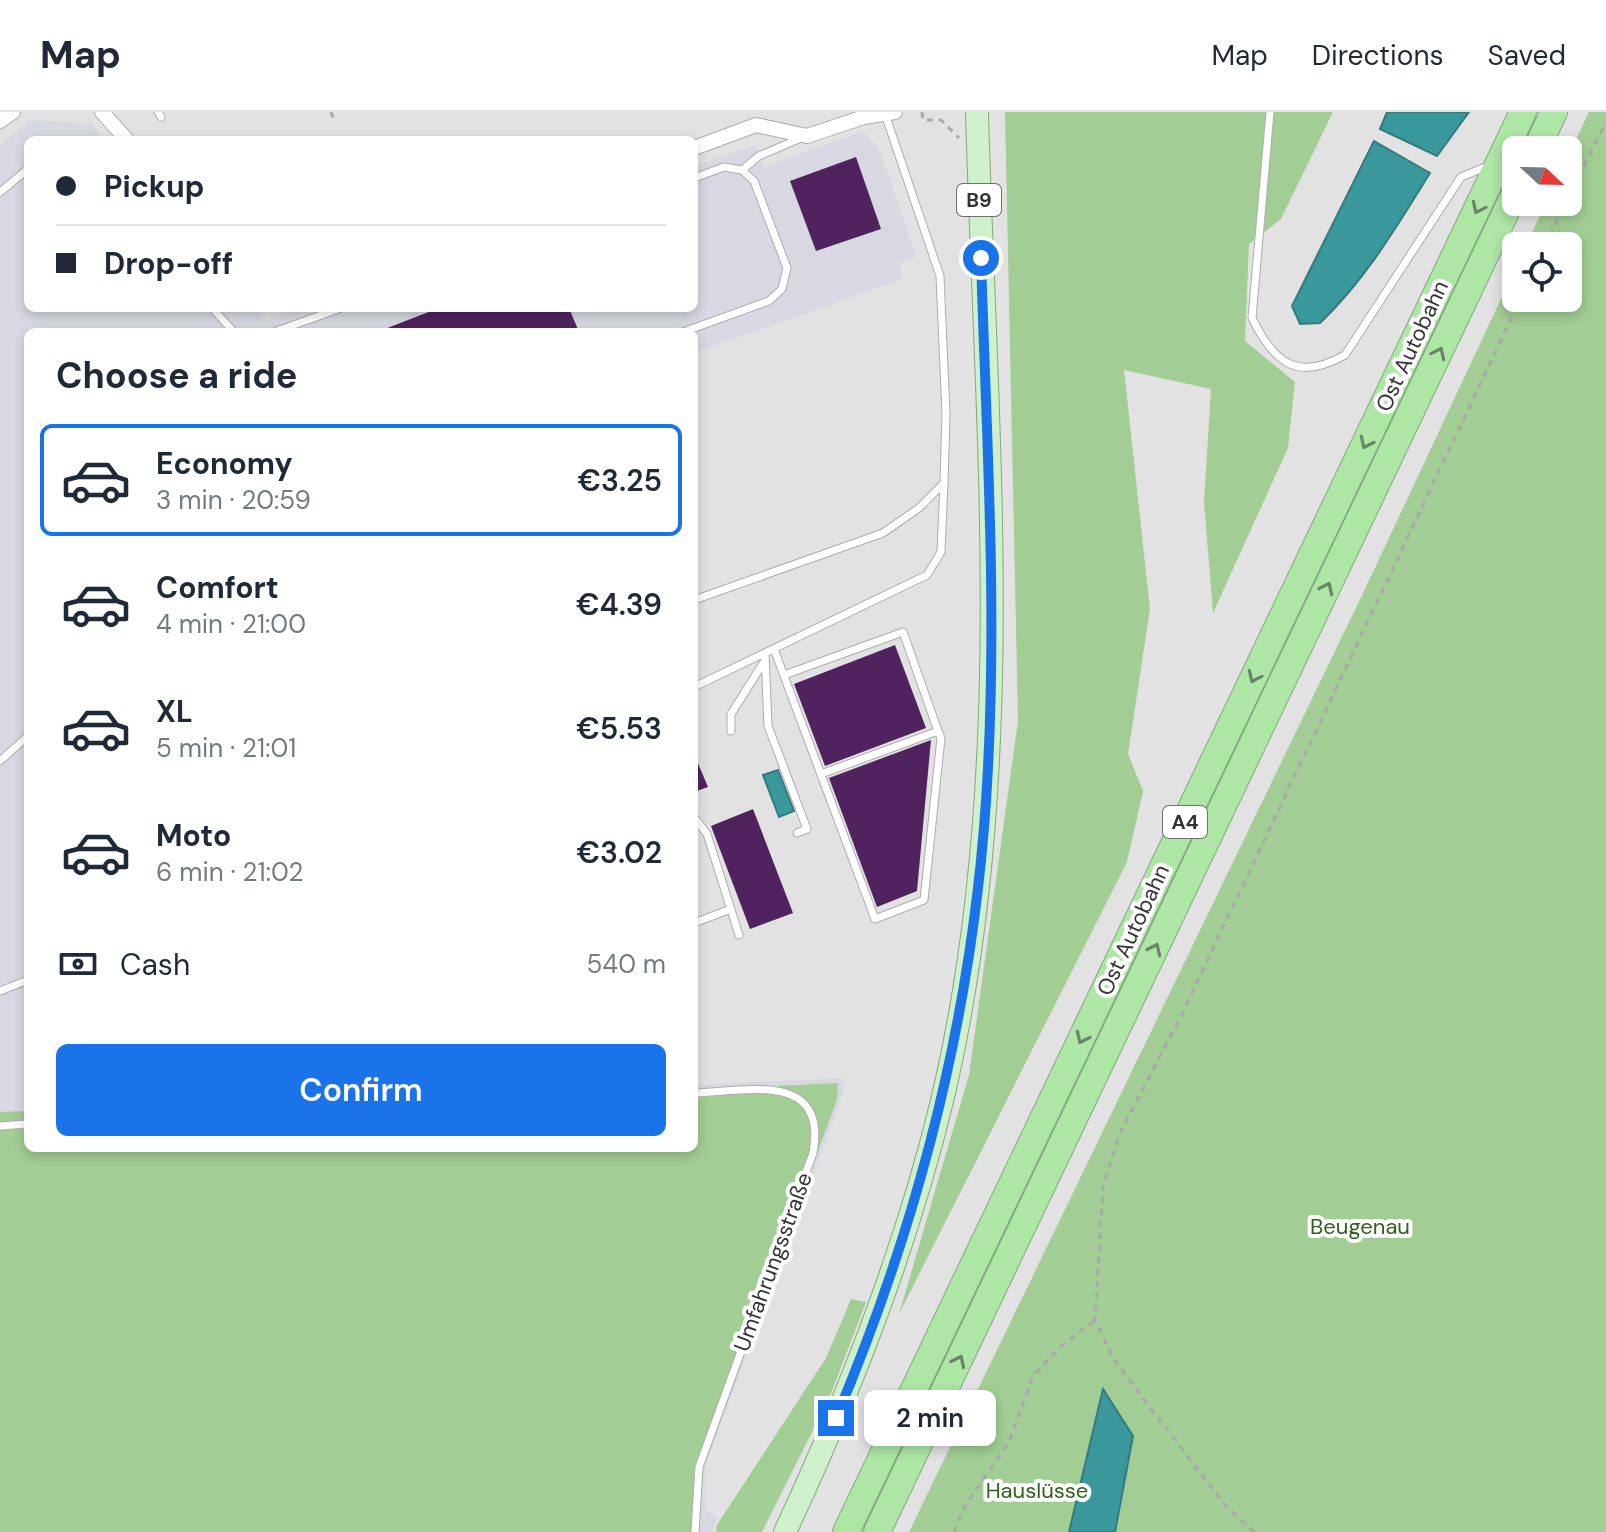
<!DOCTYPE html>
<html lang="en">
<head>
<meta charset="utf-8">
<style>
	body { margin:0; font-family:"DM Sans",sans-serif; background:#f6f6f7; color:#1f2937; height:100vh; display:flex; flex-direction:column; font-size:30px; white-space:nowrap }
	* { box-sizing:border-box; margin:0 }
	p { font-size:26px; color:#747a83 }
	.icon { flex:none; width:44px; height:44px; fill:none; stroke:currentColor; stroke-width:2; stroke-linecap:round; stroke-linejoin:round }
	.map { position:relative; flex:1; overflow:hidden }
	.sheet { position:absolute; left:24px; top:216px; width:674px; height:824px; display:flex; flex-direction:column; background:#fff; border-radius:12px; box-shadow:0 4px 12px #0003 }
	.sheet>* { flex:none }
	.hud { position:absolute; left:24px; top:24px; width:674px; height:176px; border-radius:12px; box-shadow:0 4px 12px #0003; display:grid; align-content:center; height:176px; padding:0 32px; background:#fff }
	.needle { width:52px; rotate:112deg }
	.tools { position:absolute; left:1502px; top:24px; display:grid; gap:16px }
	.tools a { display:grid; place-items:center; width:80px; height:80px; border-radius:12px; background:#fff; box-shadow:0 4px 12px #0003; font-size:40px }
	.end { position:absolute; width:36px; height:36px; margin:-18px; border:10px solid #1a73e8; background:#fff; box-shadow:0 0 0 4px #fff }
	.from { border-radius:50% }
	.bubble { position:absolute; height:56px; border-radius:12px; background:#fff; box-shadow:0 4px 12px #0003; font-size:26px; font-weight:600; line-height:56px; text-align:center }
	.hud b { display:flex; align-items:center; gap:28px; height:76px; font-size:30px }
	.hud b+b { border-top:2px solid #e0e1e3 }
	.hud i { width:20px; height:20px; background:#1f2937 }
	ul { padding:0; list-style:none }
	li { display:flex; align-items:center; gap:24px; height:112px; margin:0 16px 12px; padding:0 16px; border:4px solid transparent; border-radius:12px }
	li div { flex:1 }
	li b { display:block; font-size:30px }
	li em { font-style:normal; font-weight:600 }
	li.selected { border-color:#1a73e8 }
	li>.icon { width:72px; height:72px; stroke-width:1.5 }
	h2 { padding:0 32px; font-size:36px; line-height:96px }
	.pay { display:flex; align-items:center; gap:20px; height:88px; padding:0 32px; font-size:30px }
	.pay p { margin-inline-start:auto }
	.button { display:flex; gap:16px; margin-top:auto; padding:16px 32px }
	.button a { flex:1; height:92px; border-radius:12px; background:#1a73e8; color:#fff; font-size:32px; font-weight:600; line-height:92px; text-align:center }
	header { display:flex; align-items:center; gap:48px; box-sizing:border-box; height:112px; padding:0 40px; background:#fff; border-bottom:2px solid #e0e1e3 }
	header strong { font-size:38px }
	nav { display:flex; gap:44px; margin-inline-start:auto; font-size:28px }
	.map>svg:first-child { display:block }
	.built { fill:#d7d8e1 }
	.green { fill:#a2cd94 }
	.water { fill:#38989c; stroke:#367a7d; stroke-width:2 }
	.building { fill:#50235f }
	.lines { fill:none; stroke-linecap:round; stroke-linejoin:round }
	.lane-casing { stroke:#adadae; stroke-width:9 }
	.street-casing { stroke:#adadae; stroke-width:16 }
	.primary-casing { stroke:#83a77e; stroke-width:24 }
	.highway-casing { stroke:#83a77e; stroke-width:28 }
	.path { stroke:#a9a9aa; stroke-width:3; stroke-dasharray:6 6; stroke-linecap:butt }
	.lane { stroke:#fff; stroke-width:7 }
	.street { stroke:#fff; stroke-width:14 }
	.primary { stroke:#cef0ca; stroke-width:22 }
	.highway { stroke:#aee6a6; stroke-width:26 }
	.oneway { stroke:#6a8467 }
	.route { stroke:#1a73e8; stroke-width:10 }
	.labels { text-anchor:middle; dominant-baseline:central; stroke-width:8; stroke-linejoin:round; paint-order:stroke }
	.shield { fill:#fff; stroke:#707071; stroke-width:2 }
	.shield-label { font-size:20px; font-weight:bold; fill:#333334 }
	.street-label { font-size:22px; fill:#333334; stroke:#fff }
	.park-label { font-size:22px; fill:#2f601c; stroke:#fff }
</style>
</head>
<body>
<header>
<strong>Map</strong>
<nav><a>Map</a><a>Directions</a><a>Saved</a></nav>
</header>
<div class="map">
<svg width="1606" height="1420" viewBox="0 0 1606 1420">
	<rect width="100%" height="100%" fill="#e2e2e3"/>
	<path class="built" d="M29 8 91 12 105 28H28V196H255L266 208 300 196H694V54L755 33 764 55 863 19 879 37 916 145 899 151 903 167 694 241V220H28V1036H694V973L844 966V979L705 1355V1398L718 1406 711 1420H0V34Z"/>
	<path class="green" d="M1005 0H1333L1281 107 1249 132 1245 229 1295 270 1288 336 1213 501 1204 390 1211 277 1124 258 1150 497 1128 642 1143 679 1127 750 899 1202 969 963 1018 609Z
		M1589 0H1606V1420H1115L1133 1324 1103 1279 1069 1420H909L1366 475 1516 155V186H1568V134H1526L1546 90H1568V44Z
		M838 971 837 987 703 1357 699 1420H0V1000L28 999V1036H694V978Z
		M851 1187 866 1190 830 1284 762 1420H716L717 1413 826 1246Z"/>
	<path class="water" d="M1387 0H1469L1437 44 1380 17Z
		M1374 29 1430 61C1397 114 1366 167 1320 211L1300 212 1292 194Z
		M778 658 794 699 779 705 763 663Z
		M1103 1277 1133 1324 1115 1420H1069Z"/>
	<path class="building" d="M856 45 881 117 816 139 790 69Z
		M439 196H569L579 220H377Z
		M895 533 926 616 825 654 794 572Z
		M931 628 917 779 877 795 829 666Z
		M694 642 708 675 694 680Z
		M753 697 793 801 750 817 711 714Z"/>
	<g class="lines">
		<defs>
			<path id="lane" d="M158 0 161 5
				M1270 0 1252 206C1274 251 1297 270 1345 243L1461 65 1488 54
				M742 58 759 44 801 26
				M0 80 28 57
				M212 196 234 220
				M274 220 341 196
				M683 220 769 189 782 177 787 156 754 69 742 58 724 55 694 66
				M694 488 883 421 919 396 944 371
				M774 537 875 807 924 788 941 626 938 619 821 662
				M765 542 768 614 807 717 797 721
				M784 563 903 520 938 619
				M694 575 927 463 941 440 944 371 946 302 940 164 885 2
				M731 619V602L764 550
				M0 649 28 624
				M694 705 707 722 739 823
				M694 811 731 797
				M0 879 28 868
				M694 981C747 979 828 959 813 1041L699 1355 695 1420
				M0 1014 28 1012"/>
			<path id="street" d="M102 0 127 28
				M0 9 13 0
				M694 36 756 13 807 24 864 5 895 0"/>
			<path id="primary" d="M785 1420C850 1281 906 1138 942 989 1019 666 986 328 977 0"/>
			<path id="highway" d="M1536 38 1554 0
				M846 1420 1523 0
				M877 1420 1516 79"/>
		</defs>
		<use href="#lane" class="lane-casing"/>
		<use href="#street" class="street-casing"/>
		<use href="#primary" class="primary-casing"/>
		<use href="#highway" class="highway-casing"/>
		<path class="path" d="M331 0 334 8
			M922 0 923 8H941L959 26
			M1568 86 1606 10
			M1545 134 1566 90
			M954 1420 965 1394 1009 1330 1033 1264 1061 1234 1095 1208
			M1254 1420 1225 1393 1114 1248 1095 1208 1103 1075 1119 1023 1181 904 1521 186"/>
		<use href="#lane" class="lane"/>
		<use href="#street" class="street"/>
		<use href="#primary" class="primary"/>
		<use href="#highway" class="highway"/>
	</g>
	<defs><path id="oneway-chevron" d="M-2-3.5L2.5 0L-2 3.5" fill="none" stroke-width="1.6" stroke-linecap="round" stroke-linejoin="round" transform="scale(2)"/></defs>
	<g class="oneway">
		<use href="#oneway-chevron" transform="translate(1478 96) rotate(115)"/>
		<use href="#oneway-chevron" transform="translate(1439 241) rotate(-65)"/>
		<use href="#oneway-chevron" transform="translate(1366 331) rotate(115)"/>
		<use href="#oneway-chevron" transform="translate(1327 476) rotate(-65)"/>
		<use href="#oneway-chevron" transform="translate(1254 565) rotate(115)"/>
		<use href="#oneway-chevron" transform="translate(1155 837) rotate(-65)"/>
		<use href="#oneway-chevron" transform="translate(1082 926) rotate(115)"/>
		<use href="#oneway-chevron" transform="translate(959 1249) rotate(-64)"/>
	</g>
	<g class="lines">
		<path class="route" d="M836 1306C924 1098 977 880 988 655 997 486 986 316 981 146"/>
	</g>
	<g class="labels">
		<g class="shield">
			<rect x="957" y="72" width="44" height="32" rx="6"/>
			<rect x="1163" y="694" width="44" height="32" rx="6"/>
		</g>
		<g class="shield-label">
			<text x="979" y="88">B9</text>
			<text x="1185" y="710">A4</text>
		</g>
		<g class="street-label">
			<text transform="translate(1412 234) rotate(-65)">Ost Autobahn</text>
			<text transform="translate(1133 818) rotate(-65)">Ost Autobahn</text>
			<text transform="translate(773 1150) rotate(-70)">Umfahrungsstraße</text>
		</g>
		<g class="park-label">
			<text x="1360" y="1114">Beugenau</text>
			<text x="1037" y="1378">Hauslüsse</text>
		</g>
	</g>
</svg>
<div class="tools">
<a><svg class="needle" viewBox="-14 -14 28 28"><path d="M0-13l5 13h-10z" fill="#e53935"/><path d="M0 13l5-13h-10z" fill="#747a83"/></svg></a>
<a><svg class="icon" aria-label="locate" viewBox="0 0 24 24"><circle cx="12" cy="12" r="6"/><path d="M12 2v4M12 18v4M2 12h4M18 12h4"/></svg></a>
</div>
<i class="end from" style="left:981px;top:146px"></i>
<i class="end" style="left:836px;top:1306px"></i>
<div class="bubble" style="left:864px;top:1278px;width:132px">2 min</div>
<div class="hud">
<b><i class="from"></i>Pickup</b>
<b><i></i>Drop-off</b>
</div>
<section class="sheet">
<h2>Choose a ride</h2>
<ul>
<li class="selected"><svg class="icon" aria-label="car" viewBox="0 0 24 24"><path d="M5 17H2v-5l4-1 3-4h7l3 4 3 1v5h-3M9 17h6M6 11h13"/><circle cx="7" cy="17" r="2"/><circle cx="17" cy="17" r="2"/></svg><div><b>Economy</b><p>3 min · 20:59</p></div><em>€3.25</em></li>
<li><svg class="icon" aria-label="car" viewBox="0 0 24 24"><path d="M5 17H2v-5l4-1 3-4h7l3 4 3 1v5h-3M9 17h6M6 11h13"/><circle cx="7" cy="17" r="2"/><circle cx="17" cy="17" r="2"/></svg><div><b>Comfort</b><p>4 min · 21:00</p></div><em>€4.39</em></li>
<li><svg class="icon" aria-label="car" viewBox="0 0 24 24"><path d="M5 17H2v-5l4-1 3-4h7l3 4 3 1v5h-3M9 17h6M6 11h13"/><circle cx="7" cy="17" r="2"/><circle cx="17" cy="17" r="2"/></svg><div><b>XL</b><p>5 min · 21:01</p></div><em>€5.53</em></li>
<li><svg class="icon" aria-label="car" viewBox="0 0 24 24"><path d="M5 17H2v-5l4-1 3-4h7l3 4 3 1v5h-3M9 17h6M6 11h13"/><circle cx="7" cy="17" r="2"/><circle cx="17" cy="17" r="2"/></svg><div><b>Moto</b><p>6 min · 21:02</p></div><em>€3.02</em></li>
</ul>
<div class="pay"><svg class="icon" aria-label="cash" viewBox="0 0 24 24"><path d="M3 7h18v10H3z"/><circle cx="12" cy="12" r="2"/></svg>Cash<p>540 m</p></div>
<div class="button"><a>Confirm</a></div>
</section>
</div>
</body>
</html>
